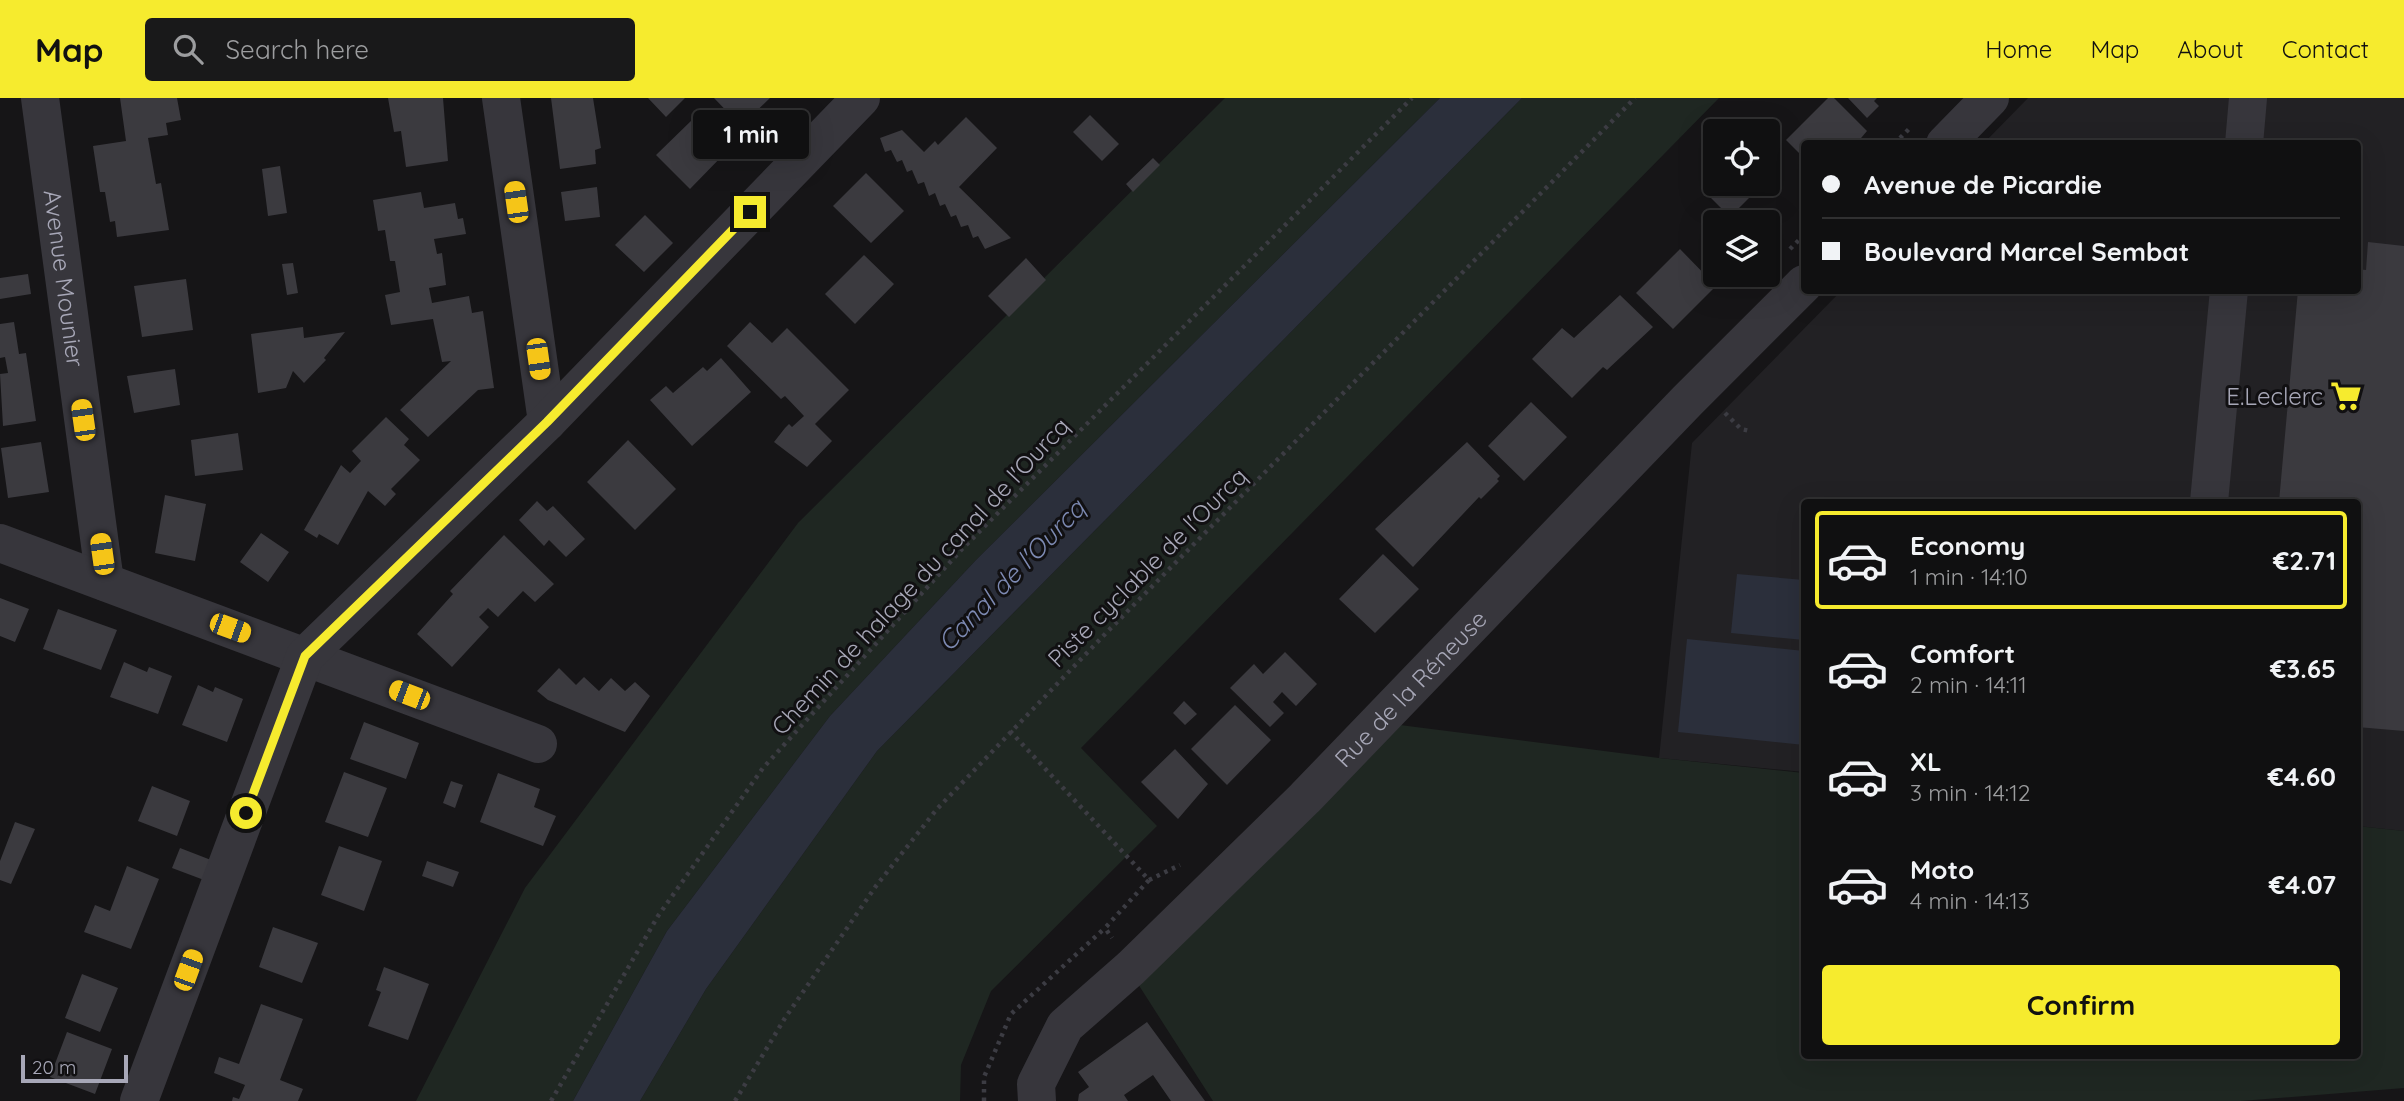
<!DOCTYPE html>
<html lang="en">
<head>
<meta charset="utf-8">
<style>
	body { margin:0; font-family:Quicksand,sans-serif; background:#19191a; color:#f1f3f6; height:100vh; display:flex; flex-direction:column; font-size:26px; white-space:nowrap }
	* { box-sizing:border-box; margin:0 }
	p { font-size:23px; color:#9c9d9f }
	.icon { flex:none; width:38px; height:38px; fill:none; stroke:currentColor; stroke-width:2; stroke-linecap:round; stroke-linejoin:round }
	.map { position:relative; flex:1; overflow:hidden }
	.details { position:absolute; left:1801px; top:401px; width:560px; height:560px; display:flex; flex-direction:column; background:#101011; border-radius:7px; box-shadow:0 7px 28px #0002,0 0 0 2px #303031 }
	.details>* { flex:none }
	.banner { position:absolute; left:1801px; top:42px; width:560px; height:154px; border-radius:7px; box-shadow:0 7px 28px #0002,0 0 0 2px #303031; display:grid; align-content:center; height:154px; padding:0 21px; background:#101011 }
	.tools { position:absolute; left:1703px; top:21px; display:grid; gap:14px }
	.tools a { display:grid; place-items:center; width:77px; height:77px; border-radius:7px; background:#101011; box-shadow:0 7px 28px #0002,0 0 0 2px #303031; font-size:35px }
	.scale { position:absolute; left:21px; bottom:18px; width:107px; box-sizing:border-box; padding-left:7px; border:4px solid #a7a7b7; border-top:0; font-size:19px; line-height:24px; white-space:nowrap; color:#a7a7b7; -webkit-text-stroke:5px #111012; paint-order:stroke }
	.end { position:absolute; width:32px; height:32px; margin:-16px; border:9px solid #f6eb2e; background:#111; box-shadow:0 0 0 4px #111 }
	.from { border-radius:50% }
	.bubble { position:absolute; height:49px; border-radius:7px; background:#101011; box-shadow:0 7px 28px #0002,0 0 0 2px #303031; font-size:23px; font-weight:700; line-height:49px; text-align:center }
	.car { position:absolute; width:21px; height:42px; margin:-21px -10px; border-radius:9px; box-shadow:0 0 5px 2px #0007; background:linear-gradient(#f5c518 24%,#345 0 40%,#f5c518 0 76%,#345 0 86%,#f5c518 0) }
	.banner b { display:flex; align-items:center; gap:24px; height:66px; font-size:26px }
	.banner b+b { border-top:2px solid #303031 }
	.banner i { width:18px; height:18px; background:#f1f3f6 }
	ul { padding:12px 0 0; list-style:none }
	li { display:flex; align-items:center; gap:21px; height:98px; margin:0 14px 10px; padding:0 7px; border:4px solid transparent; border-radius:7px }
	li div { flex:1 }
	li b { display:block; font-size:26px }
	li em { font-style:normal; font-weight:700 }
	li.selected { border-color:#f6eb2e }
	li>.icon { width:63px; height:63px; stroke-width:1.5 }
	.button { display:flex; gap:14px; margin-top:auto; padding:14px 21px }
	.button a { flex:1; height:80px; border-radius:7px; background:#f6eb2e; color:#111; font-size:28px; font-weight:700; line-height:80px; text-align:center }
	header { display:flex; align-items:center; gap:42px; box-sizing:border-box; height:98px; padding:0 35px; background:#f6eb2e; color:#111 }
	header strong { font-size:33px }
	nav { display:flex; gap:38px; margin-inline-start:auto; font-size:24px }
	.search { width:490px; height:63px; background:#19191a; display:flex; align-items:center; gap:18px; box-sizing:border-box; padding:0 24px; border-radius:7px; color:#9c9d9f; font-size:26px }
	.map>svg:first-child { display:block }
	.built { fill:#222124 }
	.green { fill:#1f2722 }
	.water { fill:#2b2f3b }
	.building { fill:#3b3a3f }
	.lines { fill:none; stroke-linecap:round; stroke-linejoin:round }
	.path { stroke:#3c3c43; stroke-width:4.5; stroke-dasharray:3.5 5; stroke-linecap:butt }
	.minor { stroke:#37363c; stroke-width:38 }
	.route { stroke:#f6eb2e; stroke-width:9 }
	.labels { text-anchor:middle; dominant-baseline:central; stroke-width:6; stroke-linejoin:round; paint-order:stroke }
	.street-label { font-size:24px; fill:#a7a7b7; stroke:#111012 }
	.poi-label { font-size:24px; fill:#a7a7b7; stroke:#111012; text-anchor:end }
	.water-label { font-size:26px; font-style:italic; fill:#7d8ab3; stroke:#111012 }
</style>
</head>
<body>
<header>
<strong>Map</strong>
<div class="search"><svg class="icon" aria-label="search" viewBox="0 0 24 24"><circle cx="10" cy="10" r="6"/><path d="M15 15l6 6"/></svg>Search here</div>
<nav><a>Home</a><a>Map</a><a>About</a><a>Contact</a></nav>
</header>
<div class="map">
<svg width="2404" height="1003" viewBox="0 0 2404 1003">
	<rect width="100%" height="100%" fill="#161517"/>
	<path class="built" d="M2028 0H2404V733L2357 728V404H1804V674L1659 660 1692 345 1841 193 2357 192V46L1984 45Z"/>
	<path class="green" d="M1225 0H1440L976 462 830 618 667 833 573 1003H416L525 790 798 425Z
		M1522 0H1719L1081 650 1157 728 991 893 961 967 960 1003H640L706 891 877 653Z
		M1392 626 1659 660 1804 675V957H2357V728L2404 733V990L2241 1003H1213L1138 886Z"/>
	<path class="water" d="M1440 0H1522L877 653 706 891 640 1003H573L667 833 830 618 976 462Z
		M1737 476 1804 482V542L1731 535Z
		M1687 541 1804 553V647L1678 634Z"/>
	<path class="building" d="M120 0H177L181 22 166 25 168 37 148 40 156 86 161 85 169 132 117 139 115 123 110 124 105 94H100L93 48 126 43Z
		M388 0H443L448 63 406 69 401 33 394 34Z
		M551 0H593L601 50 595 52 596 66 560 71Z
		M648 0H685L666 19Z
		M714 0H770L741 28Z
		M1828 0H1834L1867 33 1856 46H1804V60L1786 42Z
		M1848 0H1877L1874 3 1879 8 1867 20Z
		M1090 17 1119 46 1102 63 1073 34Z
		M966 19 997 50 959 89 1011 140 985 151 978 138 973 140 968 127 961 129 956 117 951 119 945 106 940 108 935 95 929 98 924 84 918 86 912 72 907 74 902 62 897 64 891 52 885 54 880 40 902 32 924 54 935 43 938 47Z
		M693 21 726 54 690 91 656 57Z
		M1153 60 1160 67 1133 94 1126 86Z
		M280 68 287 115 268 118 262 71Z
		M866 75 904 113 871 145 833 108Z
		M1715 86H1749L1756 93 1730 119 1706 95Z
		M597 89 600 119 565 123 561 94Z
		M421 94 424 110 455 105 458 121 463 120 466 136 434 141 437 156 442 155 446 187 429 190 432 205 469 198 472 215 483 213 494 290 478 292 428 339 400 312 451 263 442 264 433 221 391 227 385 197 400 194 395 163H390L385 132 378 133 373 102Z
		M645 117 673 145 644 174 615 147Z
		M2368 144 2404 148V633L2357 629V404H2279L2298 192H2357V171L2366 172Z
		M1680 151 1716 188 1673 231 1636 195Z
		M864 157 894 186 855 226 825 196Z
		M1026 160 1046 182 1009 219 988 198Z
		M293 165 298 195 287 197 282 166Z
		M28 176 31 196 0 201V180Z
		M186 181 193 232 142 239 134 188Z
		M1620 197 1653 229 1607 272 1603 269 1572 300 1532 261 1562 230 1574 240Z
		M14 224 19 256 26 255 36 323 3 328 0 276 8 275 5 259 0 260V226Z
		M750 224 772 245 787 230 849 292 815 326 832 343 807 369 774 344 785 330 789 326 792 329 804 318 785 298 781 301 727 248Z
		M303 229 304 240 345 234 324 260 326 262 304 285 293 273 286 290 258 295 251 236Z
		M721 260 751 294 692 348 650 302 666 288 673 295 703 269 707 273Z
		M175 271 180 307 134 315 127 278Z
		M1531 304 1567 339 1524 383 1488 348Z
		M386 319 409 341 404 347 420 362 391 391 396 396 385 408 368 393 338 447 319 436 317 440 304 432 341 367 350 375 361 363 352 353Z
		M238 335 243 372 195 378 191 342Z
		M628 342 676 391 635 432 587 384Z
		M41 344 49 394 8 400 1 350Z
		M1467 344 1500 378 1497 381 1499 383 1481 401 1479 399 1413 469 1375 431Z
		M165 397 206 406 195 463 155 455Z
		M537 403 547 413 553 408 585 441 566 459 549 442 544 448 519 422Z
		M261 435 289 454 268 484 240 464Z
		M504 437 554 486 535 504 523 493 498 519 488 510 479 519 489 529 452 569 417 536 453 496 450 493Z
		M1383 456 1419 491 1375 535 1339 501Z
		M0 500 29 511 15 544 0 538Z
		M58 511 117 532 101 572 43 551Z
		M1285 554 1317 586 1296 608 1282 594 1273 604 1284 615 1270 629 1230 590 1254 566 1263 576Z
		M124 564 147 574 149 569 172 578 158 616 110 599Z
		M559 570 576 587 584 579 599 593 611 580 625 593 635 584 650 598 625 634 548 602 537 593Z
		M198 587 213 594 215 589 243 601 227 644 182 627Z
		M1184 603 1197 616 1185 627 1173 615Z
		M1235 607 1271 642 1227 687 1191 651Z
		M364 624 419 645 406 681 350 661Z
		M1175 651 1208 686 1178 721 1141 684Z
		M344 674 387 690 368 739 325 724Z
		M498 675 540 691 534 709 556 718 543 748 480 724Z
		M451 683 463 687 455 710 443 705Z
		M152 688 190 703 177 738 138 723Z
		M15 724 35 731 11 786 0 782V763Z
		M339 748 382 763 364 813 321 797Z
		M180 750 211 762 204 782 172 770Z
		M427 763 459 774 453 789 422 778Z
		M127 768 159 781 131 851 84 834 95 807 110 813Z
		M273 829 318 845 302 885 259 869Z
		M384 869 429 886 408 942 368 928 381 894 376 892Z
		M82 876 118 890 100 934 65 920Z
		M261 906 303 921 280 982 303 991 298 1003H232L233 999 239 1001 245 987 214 975 219 959 239 966Z
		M1147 924 1205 1003H1171L1153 977 1124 997 1128 1003H1078L1079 996 1089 989 1078 974Z
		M67 934 112 951 95 996 50 979Z"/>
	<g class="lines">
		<path class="path" d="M1894 46 1911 29
			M1790 151 1804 137
			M1725 315 1741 331 1750 333
			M1010 633 1149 782 1105 830 1112 840
			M1149 782 1180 767
			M551 1003 658 818 763 670 962 451 1412 0
			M735 1003 785 920 876 788 937 711 1108 533 1635 0
			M984 1003V979L1011 916 1105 830"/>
		<g class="minor">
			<path id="s1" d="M40 0 105 484"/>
			<path d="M501 0 547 324"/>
			<path d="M1945 46 1990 0"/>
			<path d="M2244 46 2248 0"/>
			<path d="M2209 404 2229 192"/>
			<path d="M0 445 538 646"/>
			<path d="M139 1003 305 558 547 324 861 0"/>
			<path id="s2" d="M1037 1003 1036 986 1065 928 1131 870 1305 700 1687 303 1804 186"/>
		</g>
	</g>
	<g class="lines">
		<path class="route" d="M246 715 305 558 547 324 750 114"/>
	</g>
	<defs>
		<symbol id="supermarket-bare" viewBox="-9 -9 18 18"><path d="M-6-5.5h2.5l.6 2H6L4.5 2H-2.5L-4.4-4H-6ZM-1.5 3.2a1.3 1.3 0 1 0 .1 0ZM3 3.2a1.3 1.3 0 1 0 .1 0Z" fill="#f6eb2e" stroke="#111012" stroke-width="2.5" paint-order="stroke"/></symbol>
	</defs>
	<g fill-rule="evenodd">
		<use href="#supermarket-bare" x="2324" y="276" width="44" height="44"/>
	</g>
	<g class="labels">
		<g class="street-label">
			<text stroke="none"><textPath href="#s1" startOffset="182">Avenue Mounier</textPath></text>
			<text transform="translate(1147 469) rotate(-45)">Piste cyclable de l'Ourcq</text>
			<text transform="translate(920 478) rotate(-47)">Chemin de halage du canal de l'Ourcq</text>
			<text stroke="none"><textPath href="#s2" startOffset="565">Rue de la Réneuse</textPath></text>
		</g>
		<g class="poi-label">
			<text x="2323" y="298">E.Leclerc</text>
		</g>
		<g class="water-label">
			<text transform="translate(1011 477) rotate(-46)">Canal de l'Ourcq</text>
		</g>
	</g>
</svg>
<div class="tools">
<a><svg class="icon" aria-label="locate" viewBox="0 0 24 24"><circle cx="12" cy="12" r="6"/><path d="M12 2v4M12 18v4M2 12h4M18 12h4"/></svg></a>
<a><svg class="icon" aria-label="layers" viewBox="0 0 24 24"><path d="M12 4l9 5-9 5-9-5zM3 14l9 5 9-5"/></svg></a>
</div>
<div class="scale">20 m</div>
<i class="end from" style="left:246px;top:715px"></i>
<i class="end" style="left:750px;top:114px"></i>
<div class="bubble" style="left:693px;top:12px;width:116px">1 min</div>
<i class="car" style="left:516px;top:104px;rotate:352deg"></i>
<i class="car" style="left:538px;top:261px;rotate:172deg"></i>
<i class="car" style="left:83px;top:322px;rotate:352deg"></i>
<i class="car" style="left:102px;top:456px;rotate:352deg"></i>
<i class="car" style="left:230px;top:530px;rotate:110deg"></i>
<i class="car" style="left:409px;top:597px;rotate:291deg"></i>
<i class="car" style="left:188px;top:872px;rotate:20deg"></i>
<div class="banner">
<b><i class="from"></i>Avenue de Picardie</b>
<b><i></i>Boulevard Marcel Sembat</b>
</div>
<section class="details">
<ul>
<li class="selected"><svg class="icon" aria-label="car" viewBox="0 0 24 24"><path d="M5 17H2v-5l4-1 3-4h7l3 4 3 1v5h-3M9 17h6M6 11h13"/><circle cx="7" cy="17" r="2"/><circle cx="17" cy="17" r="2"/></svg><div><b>Economy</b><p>1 min · 14:10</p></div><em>€2.71</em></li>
<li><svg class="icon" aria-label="car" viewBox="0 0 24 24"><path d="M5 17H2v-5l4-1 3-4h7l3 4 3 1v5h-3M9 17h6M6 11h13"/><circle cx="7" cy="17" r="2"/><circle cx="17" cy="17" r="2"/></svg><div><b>Comfort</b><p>2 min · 14:11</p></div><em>€3.65</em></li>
<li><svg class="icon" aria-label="car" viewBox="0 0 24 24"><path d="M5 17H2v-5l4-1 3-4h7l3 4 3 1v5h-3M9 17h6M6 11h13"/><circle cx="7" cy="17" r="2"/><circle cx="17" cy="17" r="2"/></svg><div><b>XL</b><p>3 min · 14:12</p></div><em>€4.60</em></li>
<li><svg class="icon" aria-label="car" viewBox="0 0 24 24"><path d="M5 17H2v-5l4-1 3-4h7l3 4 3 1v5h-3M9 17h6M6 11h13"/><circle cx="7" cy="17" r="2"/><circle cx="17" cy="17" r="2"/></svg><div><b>Moto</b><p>4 min · 14:13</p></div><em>€4.07</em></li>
</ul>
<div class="button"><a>Confirm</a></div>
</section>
</div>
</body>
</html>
